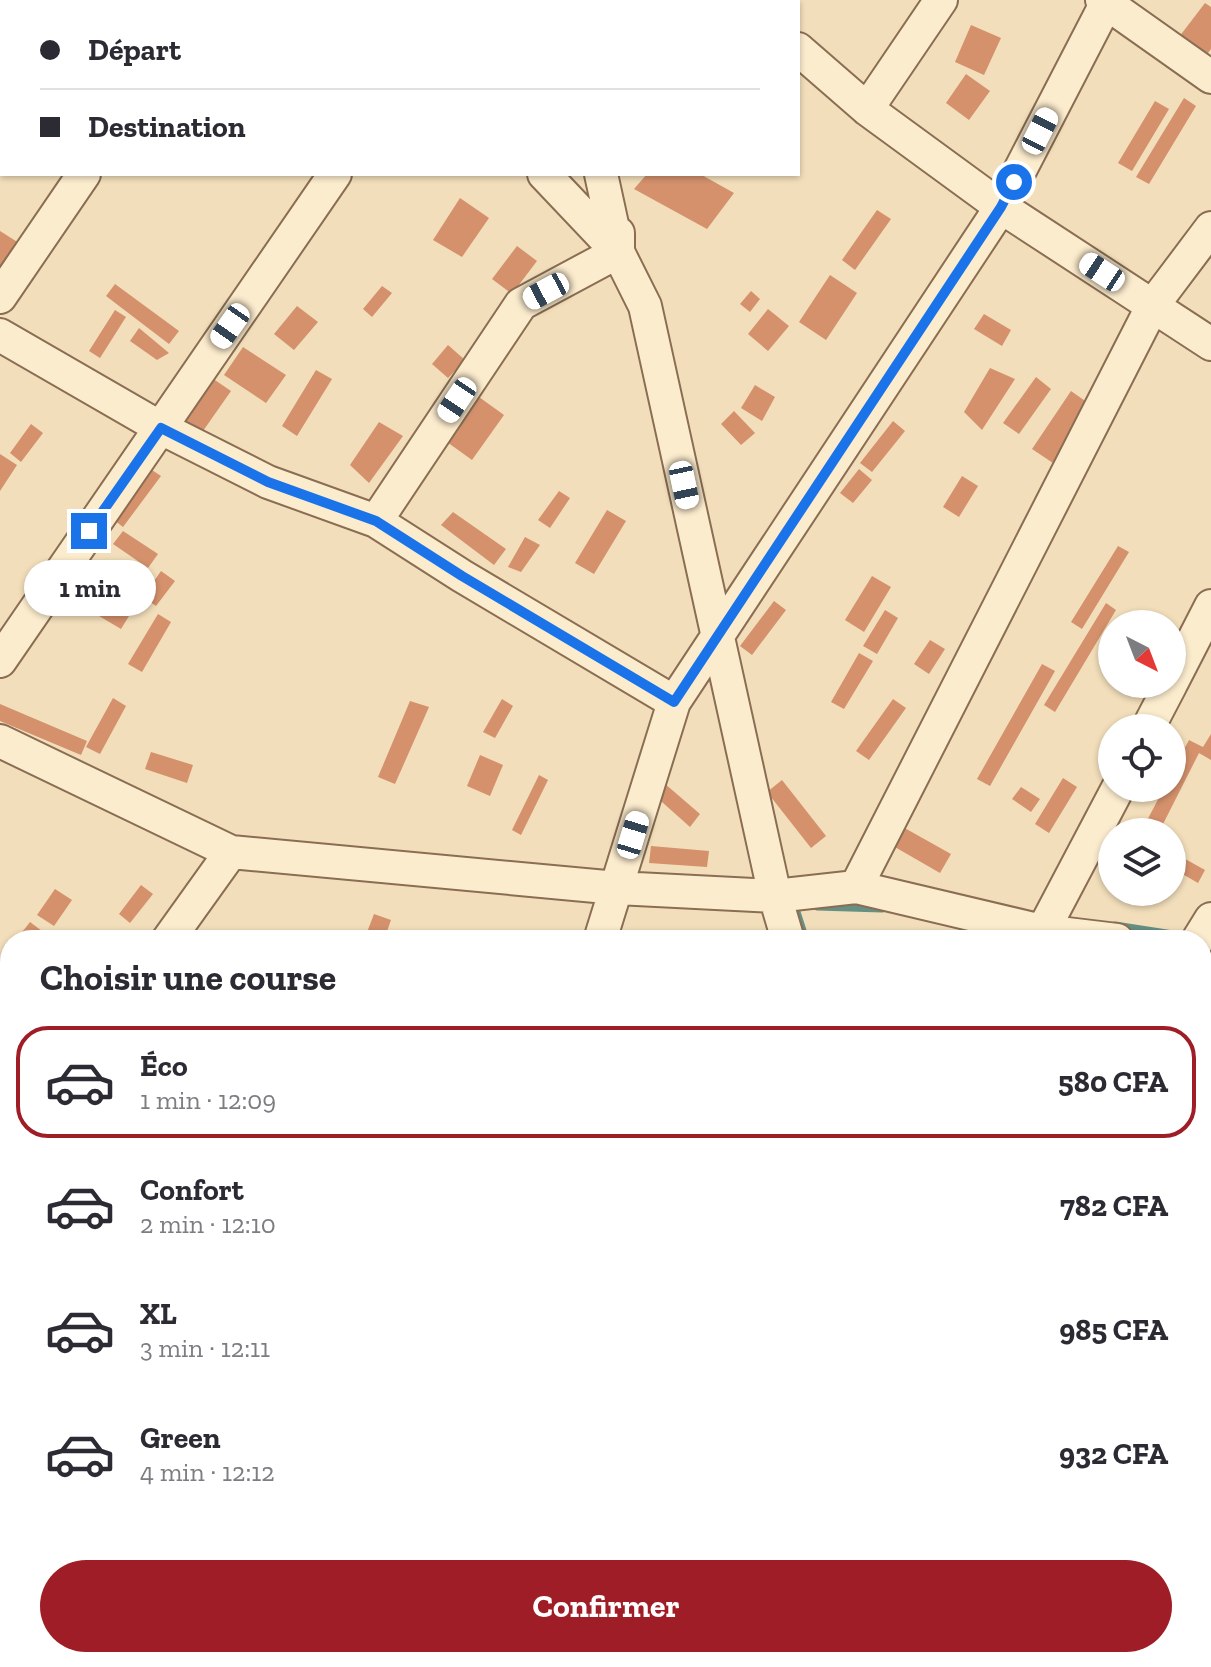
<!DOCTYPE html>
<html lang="fr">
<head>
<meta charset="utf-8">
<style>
	body { margin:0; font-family:"Zilla Slab",serif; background:#f7f7f7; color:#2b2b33; height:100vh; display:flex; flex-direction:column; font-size:30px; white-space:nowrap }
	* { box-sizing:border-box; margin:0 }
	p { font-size:26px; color:#7c7c81 }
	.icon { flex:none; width:44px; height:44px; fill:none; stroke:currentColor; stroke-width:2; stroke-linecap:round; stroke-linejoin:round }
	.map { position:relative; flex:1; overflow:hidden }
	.details { position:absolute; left:0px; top:930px; width:1212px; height:738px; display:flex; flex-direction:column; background:#fff; border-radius:32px 32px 0 0; box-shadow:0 2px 6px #0004 }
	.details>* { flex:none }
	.guide { position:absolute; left:0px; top:0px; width:800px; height:176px; box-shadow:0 2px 6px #0004; display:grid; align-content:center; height:176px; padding:0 40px; background:#fff }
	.needle { width:52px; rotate:138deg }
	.fabs { position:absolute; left:1098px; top:610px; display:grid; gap:16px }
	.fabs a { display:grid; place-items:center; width:88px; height:88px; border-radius:50%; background:#fff; box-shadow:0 2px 6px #0004; font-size:40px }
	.end { position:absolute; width:36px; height:36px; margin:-18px; border:10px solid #1a73e8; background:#fff; box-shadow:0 0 0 4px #fff }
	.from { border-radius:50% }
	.bubble { position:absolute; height:56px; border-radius:28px; background:#fff; box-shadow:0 2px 6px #0004; font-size:26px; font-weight:700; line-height:56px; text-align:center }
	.car { position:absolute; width:24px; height:48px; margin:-24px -12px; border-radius:10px; box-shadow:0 0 6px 2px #0007; background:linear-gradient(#fff 24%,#345 0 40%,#fff 0 76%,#345 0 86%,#fff 0) }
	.guide b { display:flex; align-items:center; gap:28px; height:76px; font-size:30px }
	.guide b+b { border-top:2px solid #e1e1e2 }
	.guide i { width:20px; height:20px; background:#2b2b33 }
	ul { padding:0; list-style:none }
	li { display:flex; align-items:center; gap:24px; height:112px; margin:0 16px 12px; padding:0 24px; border:4px solid transparent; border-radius:32px }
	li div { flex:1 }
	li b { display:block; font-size:30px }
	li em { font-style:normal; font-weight:700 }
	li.current { border-color:#9f1d26 }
	li>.icon { width:72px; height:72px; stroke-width:1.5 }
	h2 { padding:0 40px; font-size:36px; line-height:96px }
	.cta { display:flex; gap:16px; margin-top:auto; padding:16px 40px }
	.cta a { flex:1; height:92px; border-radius:48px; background:#9f1d26; color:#fff; font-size:32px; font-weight:700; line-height:92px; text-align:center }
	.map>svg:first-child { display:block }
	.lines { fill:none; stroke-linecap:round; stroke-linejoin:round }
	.stream { stroke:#669083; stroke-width:9 }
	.building { fill:#d4916c }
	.minor-casing { stroke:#8a6d53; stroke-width:36 }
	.minor { stroke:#fcecce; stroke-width:32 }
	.route { stroke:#1a73e8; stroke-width:10 }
</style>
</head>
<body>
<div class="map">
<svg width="1211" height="1667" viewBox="0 0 1211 1667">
	<rect width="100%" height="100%" fill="#f2deba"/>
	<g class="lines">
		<path class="stream" d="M817 906 882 908
			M795 909 805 940
			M1115 926 1192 938"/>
	</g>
	<path class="building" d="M1205 3 1211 7V49L1205 57 1179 37Z
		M971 25 1001 38 984 75 955 62Z
		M966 74 990 91 969 120 946 103Z
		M1184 98 1196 106 1149 184 1136 177Z
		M1155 101 1169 109 1132 171 1118 163Z
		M647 174H700L734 193 707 229 634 189Z
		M460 198 489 218 462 257 433 240Z
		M877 210 891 219 855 270 842 260Z
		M0 231 19 243 0 272Z
		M517 246 537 261 512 294 492 279Z
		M830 275 857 293 826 340 799 322Z
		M115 284 179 331 169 344 106 296Z
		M382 286 392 293 372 317 363 309Z
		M751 291 760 299 750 312 740 304Z
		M297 306 318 322 294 350 274 334Z
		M768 309 789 326 768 351 748 334Z
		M115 310 126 317 100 358 89 351Z
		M984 314 1011 330 1002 346 974 329Z
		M139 328 169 353 157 360 130 341Z
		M448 345 465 360 448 378 432 364Z
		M243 347 286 375 266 403 224 375Z
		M990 368 1015 379 982 430 964 412Z
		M316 370 332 379 297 436 282 426Z
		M209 376 231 391 203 431 180 423Z
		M1036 377 1051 389 1019 434 1003 423Z
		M755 385 775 397 762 421 741 408Z
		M1071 391 1098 410 1059 467 1032 449Z
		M479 397 504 415 472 460 447 442Z
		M734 411 755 433 741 445 721 424Z
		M893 421 905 431 872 472 860 463Z
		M379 422 403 436 369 483 350 465Z
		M31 424 43 433 21 462 10 453Z
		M0 454 17 465 0 491Z
		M146 466 161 476 123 527 109 516Z
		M859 469 872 480 853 503 840 493Z
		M962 476 978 486 959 517 943 507Z
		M559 491 570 498 550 528 538 520Z
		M607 510 626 521 594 574 575 563Z
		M453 512 506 549 494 565 441 525Z
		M123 531 158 554 148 568 113 544Z
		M525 537 540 545 521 572 508 567Z
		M1118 546 1129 552 1082 629 1071 622Z
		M81 571 97 581 79 608 63 598Z
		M161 571 175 581 156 606 143 597Z
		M872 576 891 587 864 632 845 620Z
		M97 597 129 616 121 629 89 610Z
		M774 601 786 610 752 655 740 646Z
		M1106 603 1116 610 1055 712 1044 705Z
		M885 610 898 618 877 654 863 646Z
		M158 614 171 622 142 672 128 664Z
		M930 640 945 649 929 674 914 664Z
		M859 653 873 661 844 709 831 702Z
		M1042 664 1055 671 990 786 977 779Z
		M113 698 126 706 100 754 86 747Z
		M502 699 513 706 495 738 483 732Z
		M893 699 906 708 869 760 856 751Z
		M410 701 429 707 395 784 378 777Z
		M0 704 87 741 81 755 0 721Z
		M1211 734V760L1199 753 1159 832H1141L1164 788H1172V772L1189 740 1203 747Z
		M151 752 193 765 187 783 145 769Z
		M480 755 503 765 490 796 467 786Z
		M539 775 548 780 521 835 512 830Z
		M1063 778 1077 787 1049 833 1035 824Z
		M782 780 826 836 811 848 767 792Z
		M664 783 700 814 690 827 653 794Z
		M1021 787 1040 799 1031 812 1012 799Z
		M885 817 951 854 940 873 874 835Z
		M651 846 709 851 707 867 649 863Z
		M1178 855 1205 870 1198 883 1172 868Z
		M141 885 153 894 130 923 119 914Z
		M55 889 72 900 54 926 37 915Z
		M374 914 391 920 384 940H364Z
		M30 922 42 931 35 940H16Z
		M10 948V973L7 977 0 972V961Z
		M10 1624V1658H29L22 1667 0 1665V1637Z
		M1128 1658H1167L1170 1660 1166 1667H1137L1127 1662Z"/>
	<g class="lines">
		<defs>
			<path id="minor" d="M359 0 362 2
				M562 0 563 2
				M742 0 744 2
				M1102 0 1211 77
				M201 2 203 0
				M451 2 453 0
				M798 49 867 109 1001 207 1211 344
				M867 109 941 0
				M544 174 616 250
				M601 174 618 252 645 306 775 896 788 940
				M0 297 84 174
				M0 335 161 428 268 482 376 521 462 576 674 702
				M376 521 521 304 618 252V233
				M0 661 335 174
				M1172 682 1211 606
				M1148 728 1171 684
				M0 741 231 852 617 888 775 896 856 887 1042 931 1117 940
				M856 887 1153 305 1211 228
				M168 940 231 852
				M600 940 674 702 1001 207 1108 0
				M1038 940 1118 788
				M1198 940 1211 919
				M1202 1074 1211 1058
				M0 1178 10 1164
				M0 1248 10 1256
				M0 1465 10 1447
				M1202 1560 1211 1565
				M250 1658 264 1667
				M941 1658 942 1667
				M1034 1658 1036 1667
				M149 1667 155 1658
				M532 1667 537 1658
				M761 1667 768 1658
				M1202 1667 1211 1648"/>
		</defs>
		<use href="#minor" class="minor-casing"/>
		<use href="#minor" class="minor"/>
	</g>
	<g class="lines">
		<path class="route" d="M89 531 161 428 268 482 376 521 462 576 674 702 1001 207 1014 182"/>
	</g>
</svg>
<div class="fabs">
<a><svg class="needle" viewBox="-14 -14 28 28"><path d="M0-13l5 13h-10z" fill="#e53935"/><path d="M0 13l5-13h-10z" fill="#7c7c81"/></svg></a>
<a><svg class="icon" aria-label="locate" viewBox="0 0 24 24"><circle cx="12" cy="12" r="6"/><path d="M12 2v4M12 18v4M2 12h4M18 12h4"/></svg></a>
<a><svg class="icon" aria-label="layers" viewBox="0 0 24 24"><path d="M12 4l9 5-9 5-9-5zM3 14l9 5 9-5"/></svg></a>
</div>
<i class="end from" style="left:1014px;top:182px"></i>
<i class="end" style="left:89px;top:531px"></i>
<div class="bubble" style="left:24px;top:560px;width:132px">1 min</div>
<i class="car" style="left:1040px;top:131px;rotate:27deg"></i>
<i class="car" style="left:1102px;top:272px;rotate:303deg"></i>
<i class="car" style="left:546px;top:291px;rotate:242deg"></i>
<i class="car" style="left:230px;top:326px;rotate:215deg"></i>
<i class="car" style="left:457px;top:400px;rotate:214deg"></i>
<i class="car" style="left:684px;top:485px;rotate:168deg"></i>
<i class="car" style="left:633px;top:835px;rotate:17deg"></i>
<div class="guide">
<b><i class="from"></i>Départ</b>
<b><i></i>Destination</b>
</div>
<section class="details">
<h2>Choisir une course</h2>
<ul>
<li class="current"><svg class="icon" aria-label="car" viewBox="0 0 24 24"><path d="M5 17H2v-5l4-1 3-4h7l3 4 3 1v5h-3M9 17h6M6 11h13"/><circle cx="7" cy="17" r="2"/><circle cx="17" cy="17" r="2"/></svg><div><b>Éco</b><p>1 min · 12:09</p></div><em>580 CFA</em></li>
<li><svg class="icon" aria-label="car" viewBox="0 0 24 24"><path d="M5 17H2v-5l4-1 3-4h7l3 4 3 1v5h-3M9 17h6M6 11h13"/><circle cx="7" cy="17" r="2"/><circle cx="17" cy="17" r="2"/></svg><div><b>Confort</b><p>2 min · 12:10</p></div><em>782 CFA</em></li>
<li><svg class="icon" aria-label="car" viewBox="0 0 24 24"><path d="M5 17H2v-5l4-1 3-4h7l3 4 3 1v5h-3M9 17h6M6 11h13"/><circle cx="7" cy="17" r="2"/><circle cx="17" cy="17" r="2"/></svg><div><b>XL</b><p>3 min · 12:11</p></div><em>985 CFA</em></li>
<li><svg class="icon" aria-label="car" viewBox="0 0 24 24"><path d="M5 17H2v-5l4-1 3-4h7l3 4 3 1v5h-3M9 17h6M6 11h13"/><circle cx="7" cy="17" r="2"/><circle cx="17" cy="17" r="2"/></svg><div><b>Green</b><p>4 min · 12:12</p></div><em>932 CFA</em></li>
</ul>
<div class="cta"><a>Confirmer</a></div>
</section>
</div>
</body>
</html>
